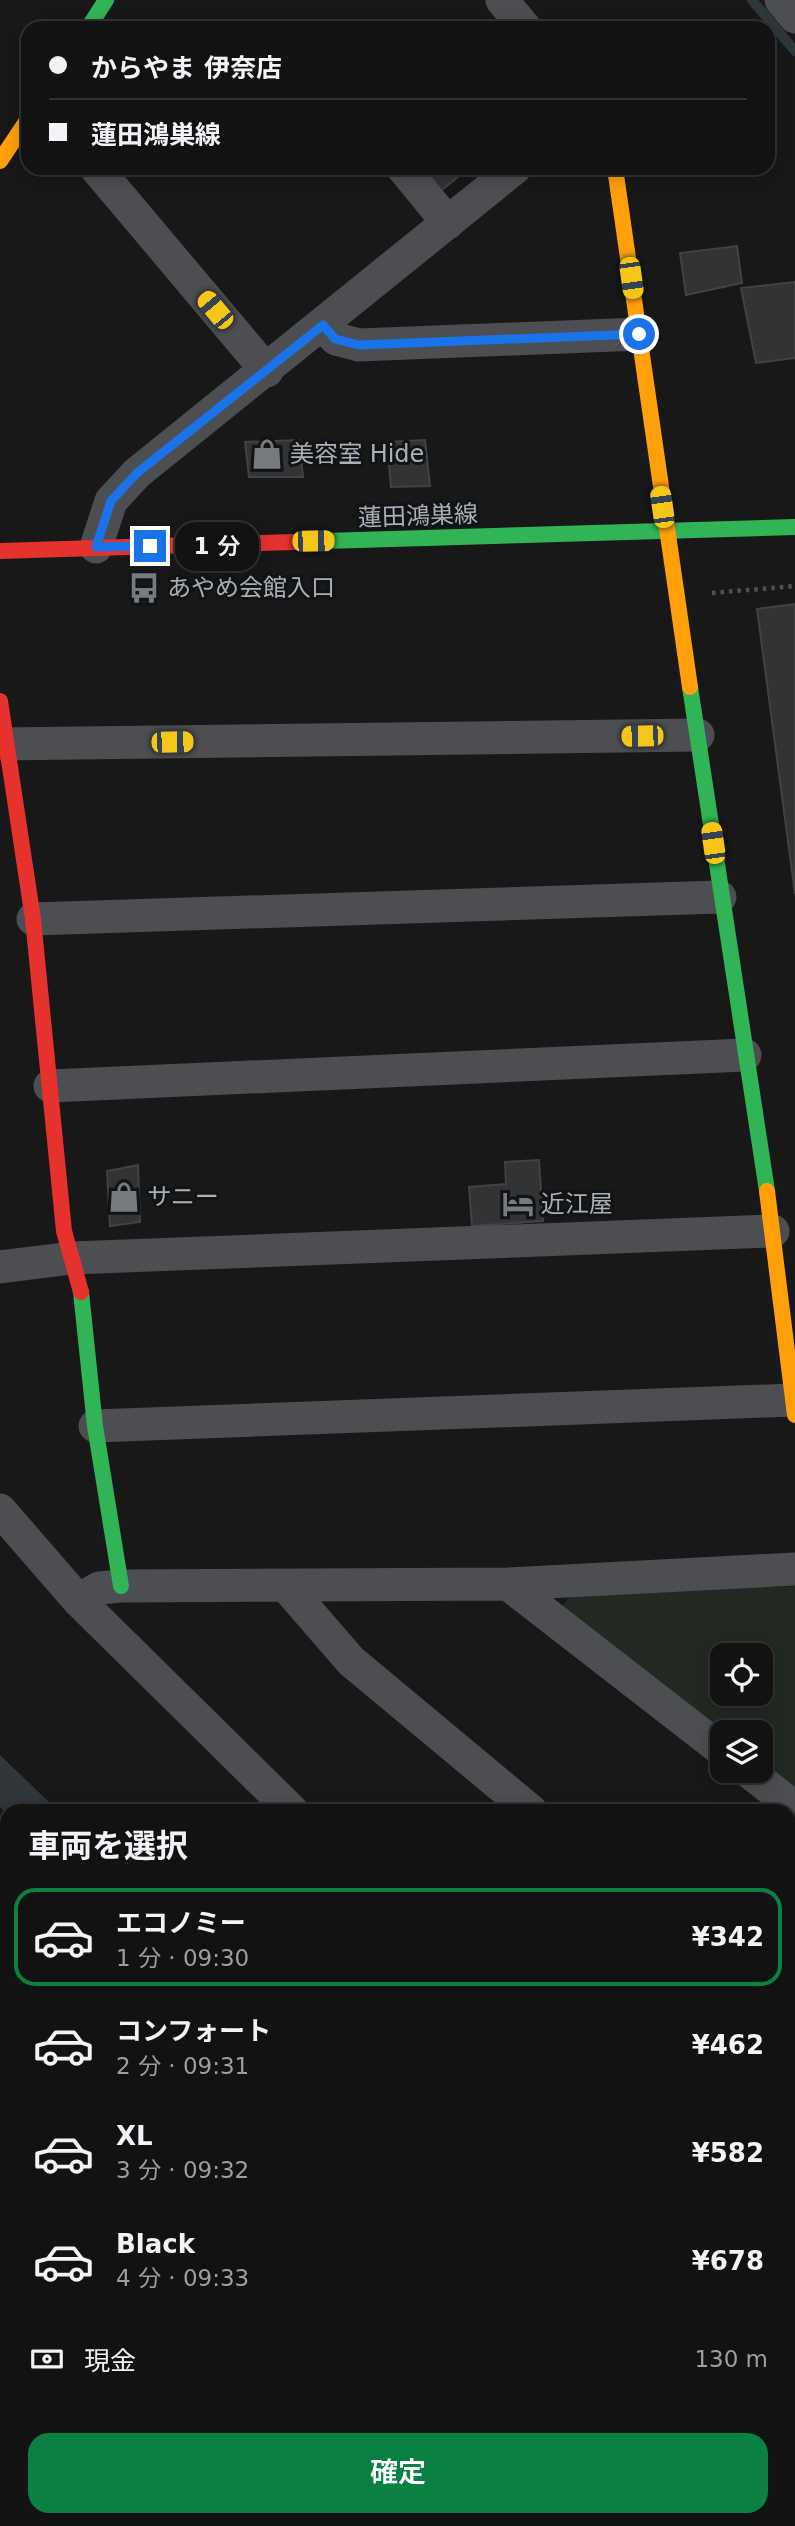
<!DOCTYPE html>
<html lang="ja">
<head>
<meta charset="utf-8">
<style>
	body { margin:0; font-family:"DejaVu Sans","Noto Sans JP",sans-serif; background:#1f2020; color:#f1f3f6; height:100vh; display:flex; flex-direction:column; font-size:26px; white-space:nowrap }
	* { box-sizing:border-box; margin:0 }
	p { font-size:23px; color:#9c9e9f }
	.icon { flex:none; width:38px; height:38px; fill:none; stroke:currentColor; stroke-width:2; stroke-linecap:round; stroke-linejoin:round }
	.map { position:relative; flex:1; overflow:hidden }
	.details { position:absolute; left:0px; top:1804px; width:796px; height:723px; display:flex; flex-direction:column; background:#121212; border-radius:21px 21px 0 0; box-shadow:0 4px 18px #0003,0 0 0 2px #313232 }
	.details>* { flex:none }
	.banner { position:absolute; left:21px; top:21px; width:754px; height:154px; border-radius:21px; box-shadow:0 4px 18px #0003,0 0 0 2px #313232; display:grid; align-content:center; height:154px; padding:0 28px; background:#121212 }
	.buttons { position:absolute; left:710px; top:1643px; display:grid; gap:14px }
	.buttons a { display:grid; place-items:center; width:63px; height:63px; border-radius:14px; background:#121212; box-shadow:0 4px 18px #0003,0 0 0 2px #313232; font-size:35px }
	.end { position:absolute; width:32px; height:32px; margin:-16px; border:9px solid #1a73e8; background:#fff; box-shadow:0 0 0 4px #fff }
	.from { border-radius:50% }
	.bubble { position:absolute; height:49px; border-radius:21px; background:#121212; box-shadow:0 4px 18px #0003,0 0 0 2px #313232; font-size:23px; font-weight:600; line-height:49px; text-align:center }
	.car { position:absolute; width:21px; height:42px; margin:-21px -10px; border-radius:9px; box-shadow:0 0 5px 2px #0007; background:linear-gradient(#f5c518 24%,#345 0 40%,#f5c518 0 76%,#345 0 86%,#f5c518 0) }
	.banner b { display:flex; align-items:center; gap:24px; height:66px; font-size:26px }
	.banner b+b { border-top:2px solid #313232 }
	.banner i { width:18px; height:18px; background:#f1f3f6 }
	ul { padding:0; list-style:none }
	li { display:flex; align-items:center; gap:21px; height:98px; margin:0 14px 10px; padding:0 14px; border:4px solid transparent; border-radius:21px }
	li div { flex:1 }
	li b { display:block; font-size:26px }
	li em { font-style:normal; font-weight:600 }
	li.selected { border-color:#0b8043 }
	li>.icon { width:63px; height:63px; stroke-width:1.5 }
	h2 { padding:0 28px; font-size:32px; line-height:84px }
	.pay { display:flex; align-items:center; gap:18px; height:77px; padding:0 28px; font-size:26px }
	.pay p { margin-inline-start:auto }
	.button { display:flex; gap:14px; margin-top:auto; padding:14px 28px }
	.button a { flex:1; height:80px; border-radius:21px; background:#0b8043; color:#fff; font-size:28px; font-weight:600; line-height:80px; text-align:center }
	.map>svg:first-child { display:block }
	.green { fill:#222922; fill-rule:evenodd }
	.water { fill:#2e373b }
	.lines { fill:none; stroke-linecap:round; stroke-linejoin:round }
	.stream { stroke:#2e373b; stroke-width:10 }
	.building { fill:#323334; stroke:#414244; stroke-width:2 }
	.path { stroke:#4e5052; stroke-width:4.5; stroke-dasharray:3.5 5; stroke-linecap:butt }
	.street { stroke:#4d4e51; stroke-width:33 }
	.fast { stroke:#30b455; stroke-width:16 }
	.slow { stroke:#ff9f0a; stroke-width:16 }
	.jam { stroke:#e5322d; stroke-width:16 }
	.route { stroke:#1a73e8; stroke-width:9 }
	.labels { text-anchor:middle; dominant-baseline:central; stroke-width:6; stroke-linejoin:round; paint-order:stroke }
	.poi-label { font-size:24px; fill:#aab0b8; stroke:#121314; text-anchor:start }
	.street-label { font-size:24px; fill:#aab0b8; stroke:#121314 }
</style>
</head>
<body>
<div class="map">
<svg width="795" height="2526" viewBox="0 0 795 2526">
	<rect width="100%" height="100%" fill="#181818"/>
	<path class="green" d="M795 1586V1794L761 1769V1732H723L557 1614 571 1594ZM723 1656H761V1694H723Z"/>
	<path class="water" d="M0 1755 51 1804 73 1802 85 1811 7 1814 0 1807Z"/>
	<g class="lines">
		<path class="stream" d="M752 0 795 51"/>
	</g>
	<path class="building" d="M418 168H461L464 172 438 193Z
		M737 246 742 283 686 295 680 253Z
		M795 282V358L756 363 741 288Z
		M299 440 303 477H249L245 442Z
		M425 440 430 486 391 487 387 442Z
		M795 604V894L757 609Z
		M539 1160 543 1221 472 1226 469 1187 506 1184 505 1162Z
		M138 1165 140 1222 110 1226 107 1171Z"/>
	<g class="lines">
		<path class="path" d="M712 593 795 586"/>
		<path class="street" d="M502 0 525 28
			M781 0 795 17
			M96 168 267 371
			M403 168 448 223
			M323 325 336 339 359 345 639 334
			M96 547 111 501 137 473 515 168
			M0 744 698 735
			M33 919 720 897
			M50 1086 745 1055
			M0 1267 72 1258 773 1231
			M95 1426 793 1400
			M0 1510 78 1600 292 1811
			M508 1584 723 1751
			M286 1586 351 1661 531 1811
			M78 1600 99 1588 121 1586 508 1584 795 1569
			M748 1771 795 1808
			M789 2008 795 2013
			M0 2036 7 2040
			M789 2218 795 2223
			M0 2231 7 2223
			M0 2498 7 2491
			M664 2520 672 2526
			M220 2526 225 2520
			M480 2526 486 2520"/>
		<path class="fast" d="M88 28 106 0
			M324 541 795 527
			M690 687 767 1191
			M81 1292 95 1426 121 1586"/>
		<path class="slow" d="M0 161 28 119
			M615 168 690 687
			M767 1191 795 1415"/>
		<path class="jam" d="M0 551 324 541
			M0 701 33 919 64 1231 81 1292"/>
	</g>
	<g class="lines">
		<path class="route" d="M150 546 96 547 111 501 137 473 323 325 335 339 359 345 639 334"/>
	</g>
	<defs>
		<symbol id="shop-bare" viewBox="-9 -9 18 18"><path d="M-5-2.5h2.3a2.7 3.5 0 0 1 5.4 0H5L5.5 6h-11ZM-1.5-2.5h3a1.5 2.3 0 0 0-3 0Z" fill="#777b80" stroke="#121314" stroke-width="2.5" paint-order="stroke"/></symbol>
		<symbol id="bus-bare" viewBox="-9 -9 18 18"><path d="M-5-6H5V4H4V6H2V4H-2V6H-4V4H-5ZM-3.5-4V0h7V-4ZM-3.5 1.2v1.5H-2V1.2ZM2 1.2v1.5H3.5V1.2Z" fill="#777b80" stroke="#121314" stroke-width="2.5" paint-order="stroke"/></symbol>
		<symbol id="hotel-bare" viewBox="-9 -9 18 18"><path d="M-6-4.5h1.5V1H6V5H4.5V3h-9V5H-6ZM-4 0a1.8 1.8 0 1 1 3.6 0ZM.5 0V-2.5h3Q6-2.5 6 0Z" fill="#777b80" stroke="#121314" stroke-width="2.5" paint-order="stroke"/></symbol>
	</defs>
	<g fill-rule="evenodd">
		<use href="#shop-bare" x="245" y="432" width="44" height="44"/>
		<use href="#bus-bare" x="122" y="566" width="44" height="44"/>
		<use href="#shop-bare" x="102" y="1175" width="44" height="44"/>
		<use href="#hotel-bare" x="496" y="1182" width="44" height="44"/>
	</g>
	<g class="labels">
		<g class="poi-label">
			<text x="290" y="454">美容室 Hide</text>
			<text x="167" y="588">あやめ会館入口</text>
			<text x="147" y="1197">サニー</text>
			<text x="541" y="1204">近江屋</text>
		</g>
		<g class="street-label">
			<text transform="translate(418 516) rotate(-2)">蓮田鴻巣線</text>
		</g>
	</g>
</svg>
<div class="buttons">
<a><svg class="icon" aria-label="locate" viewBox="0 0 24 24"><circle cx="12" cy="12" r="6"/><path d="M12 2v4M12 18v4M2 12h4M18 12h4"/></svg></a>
<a><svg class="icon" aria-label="layers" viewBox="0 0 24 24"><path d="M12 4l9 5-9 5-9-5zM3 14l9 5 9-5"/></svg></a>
</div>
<i class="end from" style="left:639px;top:334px"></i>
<i class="end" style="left:150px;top:546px"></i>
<div class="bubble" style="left:175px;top:522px;width:84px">1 分</div>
<i class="car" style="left:631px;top:278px;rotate:172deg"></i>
<i class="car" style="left:215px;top:310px;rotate:320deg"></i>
<i class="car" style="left:662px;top:507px;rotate:352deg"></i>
<i class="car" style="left:313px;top:541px;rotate:89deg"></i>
<i class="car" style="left:642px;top:736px;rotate:269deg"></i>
<i class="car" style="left:172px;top:742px;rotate:89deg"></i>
<i class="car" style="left:713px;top:843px;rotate:352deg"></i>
<div class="banner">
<b><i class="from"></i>からやま 伊奈店</b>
<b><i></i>蓮田鴻巣線</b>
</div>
<section class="details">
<h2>車両を選択</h2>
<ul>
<li class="selected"><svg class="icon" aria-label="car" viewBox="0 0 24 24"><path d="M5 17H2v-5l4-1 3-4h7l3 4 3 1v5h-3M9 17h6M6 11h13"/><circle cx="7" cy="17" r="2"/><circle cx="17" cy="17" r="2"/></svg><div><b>エコノミー</b><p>1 分 · 09:30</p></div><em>¥342</em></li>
<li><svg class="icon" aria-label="car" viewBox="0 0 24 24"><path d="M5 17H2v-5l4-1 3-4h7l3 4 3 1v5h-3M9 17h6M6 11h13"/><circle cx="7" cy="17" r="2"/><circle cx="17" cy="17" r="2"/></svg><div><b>コンフォート</b><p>2 分 · 09:31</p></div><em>¥462</em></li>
<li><svg class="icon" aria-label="car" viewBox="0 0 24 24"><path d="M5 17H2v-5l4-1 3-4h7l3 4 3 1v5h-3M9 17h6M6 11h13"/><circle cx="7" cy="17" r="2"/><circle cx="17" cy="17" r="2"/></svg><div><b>XL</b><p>3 分 · 09:32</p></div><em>¥582</em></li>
<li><svg class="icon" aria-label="car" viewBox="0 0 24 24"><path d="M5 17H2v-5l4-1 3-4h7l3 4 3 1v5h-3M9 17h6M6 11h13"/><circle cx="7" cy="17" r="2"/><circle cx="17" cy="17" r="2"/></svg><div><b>Black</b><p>4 分 · 09:33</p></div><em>¥678</em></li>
</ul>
<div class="pay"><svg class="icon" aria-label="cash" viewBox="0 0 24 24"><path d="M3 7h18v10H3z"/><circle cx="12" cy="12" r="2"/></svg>現金<p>130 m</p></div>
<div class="button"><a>確定</a></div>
</section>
</div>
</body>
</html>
